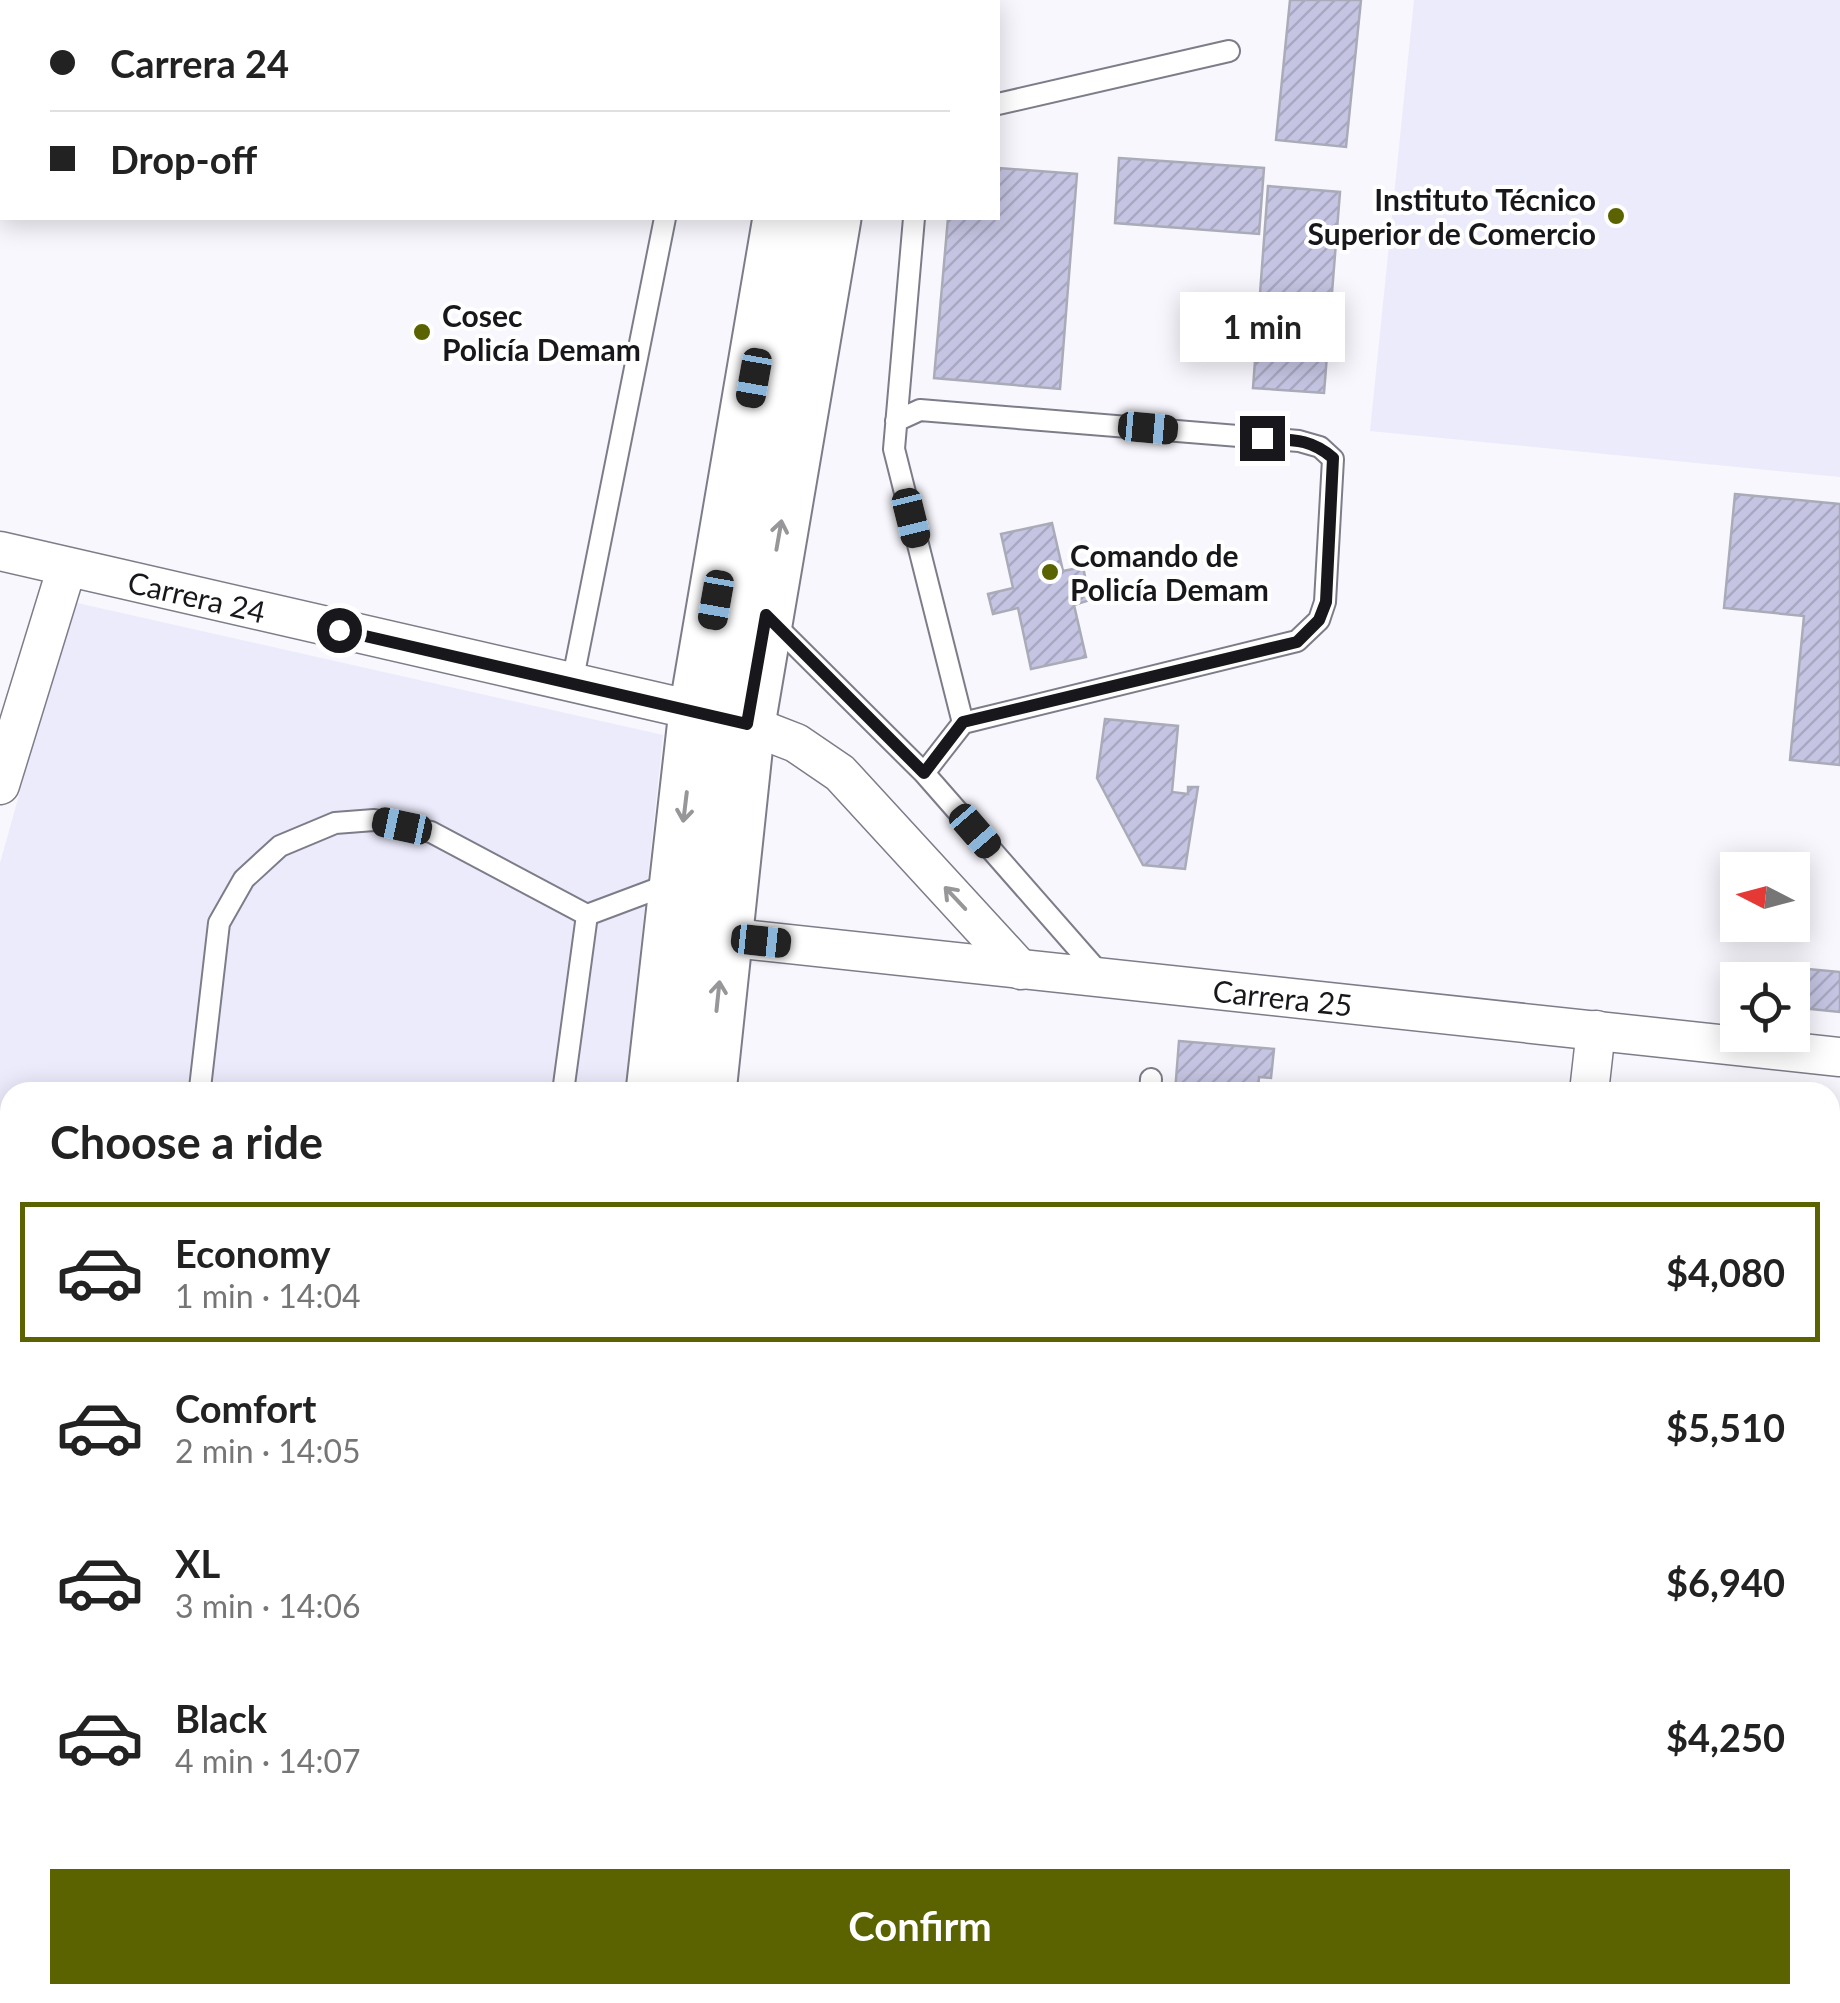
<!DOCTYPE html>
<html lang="en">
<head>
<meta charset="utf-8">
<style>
	body { margin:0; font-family:Lato,sans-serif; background:#f6f6f6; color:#222; height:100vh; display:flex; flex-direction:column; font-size:38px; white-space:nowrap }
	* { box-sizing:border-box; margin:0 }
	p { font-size:32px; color:#767676 }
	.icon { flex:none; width:55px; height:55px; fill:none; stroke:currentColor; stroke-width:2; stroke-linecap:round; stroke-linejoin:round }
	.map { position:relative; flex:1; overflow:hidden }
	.side { position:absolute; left:0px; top:1082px; width:1840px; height:922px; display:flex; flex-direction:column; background:#fff; border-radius:30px 30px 0 0; box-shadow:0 5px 25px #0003 }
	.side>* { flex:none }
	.banner { position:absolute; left:0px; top:0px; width:1000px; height:220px; box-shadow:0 5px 25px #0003; display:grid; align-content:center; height:220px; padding:0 50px; background:#fff }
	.needle { width:65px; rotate:276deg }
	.controls { position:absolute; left:1720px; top:852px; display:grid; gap:20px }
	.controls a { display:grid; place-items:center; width:90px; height:90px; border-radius:0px; background:#fff; box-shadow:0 5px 25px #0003; font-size:50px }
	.end { position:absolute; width:45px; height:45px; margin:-22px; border:12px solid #18181c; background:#fff; box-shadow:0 0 0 5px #fff }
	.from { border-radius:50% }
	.bubble { position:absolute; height:70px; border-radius:0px; background:#fff; box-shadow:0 5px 25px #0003; font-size:32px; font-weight:700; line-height:70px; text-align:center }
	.car { position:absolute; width:30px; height:60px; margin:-30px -15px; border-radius:12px; box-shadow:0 0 8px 2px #0007; background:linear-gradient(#222 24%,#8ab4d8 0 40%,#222 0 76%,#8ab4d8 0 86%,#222 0) }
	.banner b { display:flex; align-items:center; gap:35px; height:95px; font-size:38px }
	.banner b+b { border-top:2px solid #e0e0e0 }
	.banner i { width:25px; height:25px; background:#222 }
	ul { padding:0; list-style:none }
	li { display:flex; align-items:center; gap:30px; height:140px; margin:0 20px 15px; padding:0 30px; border:5px solid transparent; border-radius:0px }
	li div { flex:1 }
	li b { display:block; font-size:38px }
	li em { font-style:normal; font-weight:700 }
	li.active { border-color:#5a6300 }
	li>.icon { width:90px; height:90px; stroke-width:1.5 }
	h2 { padding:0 50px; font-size:45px; line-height:120px }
	.primary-button { display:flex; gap:20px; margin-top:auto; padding:20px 50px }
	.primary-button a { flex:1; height:115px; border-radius:0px; background:#5a6300; color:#fff; font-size:40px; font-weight:700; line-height:115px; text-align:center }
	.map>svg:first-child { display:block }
	.built { fill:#ebebfc }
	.building { fill:url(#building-hatch); stroke:#aaabb8; stroke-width:2.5 }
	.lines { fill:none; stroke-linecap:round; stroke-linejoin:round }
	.lane-casing { stroke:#7c7d89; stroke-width:24 }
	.street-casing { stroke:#7c7d89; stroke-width:41 }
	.secondary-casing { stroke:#7c7d89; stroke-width:59 }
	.primary-casing { stroke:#7c7d89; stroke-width:59 }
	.lane { stroke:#fff; stroke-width:20 }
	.street { stroke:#fff; stroke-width:38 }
	.secondary { stroke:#fff; stroke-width:55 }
	.primary { stroke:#fff; stroke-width:55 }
	.oneway { stroke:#979799 }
	.route { stroke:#18181c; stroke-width:12 }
	.poi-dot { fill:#5a6300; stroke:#fff; stroke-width:4 }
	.labels { text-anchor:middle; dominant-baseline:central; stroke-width:8; stroke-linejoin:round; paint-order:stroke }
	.poi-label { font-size:30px; font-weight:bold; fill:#18181c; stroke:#fff; text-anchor:start }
	.street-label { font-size:30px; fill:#18181c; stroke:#fff }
</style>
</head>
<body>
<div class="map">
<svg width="1840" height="2003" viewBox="0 0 1840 2003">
	<defs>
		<pattern id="building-hatch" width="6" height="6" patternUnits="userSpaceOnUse" patternTransform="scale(2.5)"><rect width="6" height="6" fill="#c5c5e3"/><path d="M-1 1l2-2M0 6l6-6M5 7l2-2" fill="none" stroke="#a8a8c2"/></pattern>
	</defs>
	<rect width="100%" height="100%" fill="#f7f7fd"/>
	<path class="built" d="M1414 0H1840V477L1370 431Z
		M73 602 663 735 625 1092H10V1995H530V2003H0V863Z"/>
	<path class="building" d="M1290 0H1361L1346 147 1276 140Z
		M1119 158 1264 168 1259 234 1115 223Z
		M998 168 1077 174 1060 389 934 378 948 218H998Z
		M1268 186 1340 192 1324 393 1253 388Z
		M1735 494 1840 504V765L1790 760 1804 616 1724 608Z
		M1052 523 1063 571 1083 567 1090 600 1074 605 1086 657 1031 669 1018 608 993 614 988 594 1013 588 1001 534Z
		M1105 719 1178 726 1172 792 1188 794V787H1198L1185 869 1143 865 1097 778Z
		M1765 965 1840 972V1012L1792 1007V980H1764Z
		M1179 1041 1274 1049 1271 1078 1259 1077 1258 1092H1175Z"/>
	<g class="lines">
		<defs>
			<path id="lane" d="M998 104 1229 51
				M914 218 894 449 963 723 924 773
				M896 421 920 410 1299 441 1320 447 1333 459 1325 602 1319 620 1297 641 963 723
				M771 621 924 773 1102 976
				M572 683 665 218
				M201 1092 200 1088 219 923 244 879 280 846 335 823 374 820 431 832 587 915 675 882
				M563 1092 587 915
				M1150 1092 1151 1079
				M0 1726 10 1727
				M109 2003 110 1995
				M281 2003 282 1995
				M464 2003 465 1995"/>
			<g id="street">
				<path id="s1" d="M0 551 697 711 747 724 796 743 840 773 1021 970"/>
				<path d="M0 785 67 567"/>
				<path id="s2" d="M724 937 1840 1057"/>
				<path d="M1589 1092 1596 1030"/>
				<path d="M1200 2003 1201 1995"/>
				<path d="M1488 2003V1995"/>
			</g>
			<path id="secondary" d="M1830 1811 1840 1714
				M1810 2003 1811 1995"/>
			<path id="primary" d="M818 2 819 0
				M870 2 871 0
				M654 1092 697 711 781 218
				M708 1092 747 724 833 218
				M558 2003 559 1995
				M612 2003 613 1995"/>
		</defs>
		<use href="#lane" class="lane-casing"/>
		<use href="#street" class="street-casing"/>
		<use href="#secondary" class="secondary-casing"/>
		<use href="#primary" class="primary-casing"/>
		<use href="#lane" class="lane"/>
		<use href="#street" class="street"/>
		<use href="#secondary" class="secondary"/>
		<use href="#primary" class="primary"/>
	</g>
	<defs><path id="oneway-shaft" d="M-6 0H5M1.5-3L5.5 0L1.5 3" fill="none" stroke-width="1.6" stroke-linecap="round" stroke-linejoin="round" transform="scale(2.5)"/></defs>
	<g class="oneway">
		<use href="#oneway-shaft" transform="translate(779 535) rotate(-80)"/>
		<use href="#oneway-shaft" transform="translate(685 807) rotate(97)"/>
		<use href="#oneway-shaft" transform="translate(955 898) rotate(-133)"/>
		<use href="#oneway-shaft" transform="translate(718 996) rotate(-84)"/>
	</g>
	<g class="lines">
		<path class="route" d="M339 630 747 724 766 615 924 773 963 722 1297 642 1319 620 1326 602 1333 458C1310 438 1291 440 1262 438"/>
	</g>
	<g class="poi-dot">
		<circle cx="1616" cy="216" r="10"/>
		<circle cx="422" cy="332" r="10"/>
		<circle cx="1050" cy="572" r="10"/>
	</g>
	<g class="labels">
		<g class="poi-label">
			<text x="1596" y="199" text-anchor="end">Instituto Técnico<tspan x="1596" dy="34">Superior de Comercio</tspan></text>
			<text x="442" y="315">Cosec<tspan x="442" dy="34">Policía Demam</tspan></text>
			<text x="1070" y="555">Comando de<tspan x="1070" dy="34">Policía Demam</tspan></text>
		</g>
		<g class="street-label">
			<text stroke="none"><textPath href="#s1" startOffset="202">Carrera 24</textPath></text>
			<text stroke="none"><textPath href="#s2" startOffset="562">Carrera 25</textPath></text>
		</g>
	</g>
</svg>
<div class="controls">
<a><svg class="needle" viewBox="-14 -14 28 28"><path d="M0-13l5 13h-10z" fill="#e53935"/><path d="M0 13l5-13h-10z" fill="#767676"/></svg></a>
<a><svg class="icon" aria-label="locate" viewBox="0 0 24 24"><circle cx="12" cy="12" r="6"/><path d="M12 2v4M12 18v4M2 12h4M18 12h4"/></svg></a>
</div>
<i class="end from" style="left:339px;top:630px"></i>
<i class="end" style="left:1262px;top:438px"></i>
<div class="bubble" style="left:1180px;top:292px;width:165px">1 min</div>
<i class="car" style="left:754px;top:378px;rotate:190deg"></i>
<i class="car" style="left:1148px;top:428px;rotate:95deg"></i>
<i class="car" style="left:911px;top:518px;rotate:166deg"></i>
<i class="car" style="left:716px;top:600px;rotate:190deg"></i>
<i class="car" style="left:402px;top:826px;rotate:282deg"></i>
<i class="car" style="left:975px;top:831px;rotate:139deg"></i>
<i class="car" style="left:761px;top:941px;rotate:96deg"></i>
<div class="banner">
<b><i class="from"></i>Carrera 24</b>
<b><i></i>Drop-off</b>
</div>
<section class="side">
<h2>Choose a ride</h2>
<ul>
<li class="active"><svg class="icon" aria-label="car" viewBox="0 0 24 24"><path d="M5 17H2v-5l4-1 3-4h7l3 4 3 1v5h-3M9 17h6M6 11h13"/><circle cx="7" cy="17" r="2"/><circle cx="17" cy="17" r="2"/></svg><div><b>Economy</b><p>1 min · 14:04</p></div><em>$4,080</em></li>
<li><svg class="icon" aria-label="car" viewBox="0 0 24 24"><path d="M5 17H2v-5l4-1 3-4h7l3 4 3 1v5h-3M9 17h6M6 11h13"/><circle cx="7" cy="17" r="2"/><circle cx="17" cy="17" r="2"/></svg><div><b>Comfort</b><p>2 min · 14:05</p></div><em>$5,510</em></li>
<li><svg class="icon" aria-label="car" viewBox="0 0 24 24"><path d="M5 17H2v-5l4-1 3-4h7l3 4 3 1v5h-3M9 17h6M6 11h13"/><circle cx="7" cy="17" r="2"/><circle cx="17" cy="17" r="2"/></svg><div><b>XL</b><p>3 min · 14:06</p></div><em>$6,940</em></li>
<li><svg class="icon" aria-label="car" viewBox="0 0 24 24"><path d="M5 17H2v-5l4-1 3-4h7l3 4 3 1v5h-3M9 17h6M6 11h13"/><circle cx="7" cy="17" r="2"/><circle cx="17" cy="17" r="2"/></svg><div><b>Black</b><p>4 min · 14:07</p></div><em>$4,250</em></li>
</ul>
<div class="primary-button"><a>Confirm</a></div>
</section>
</div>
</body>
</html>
